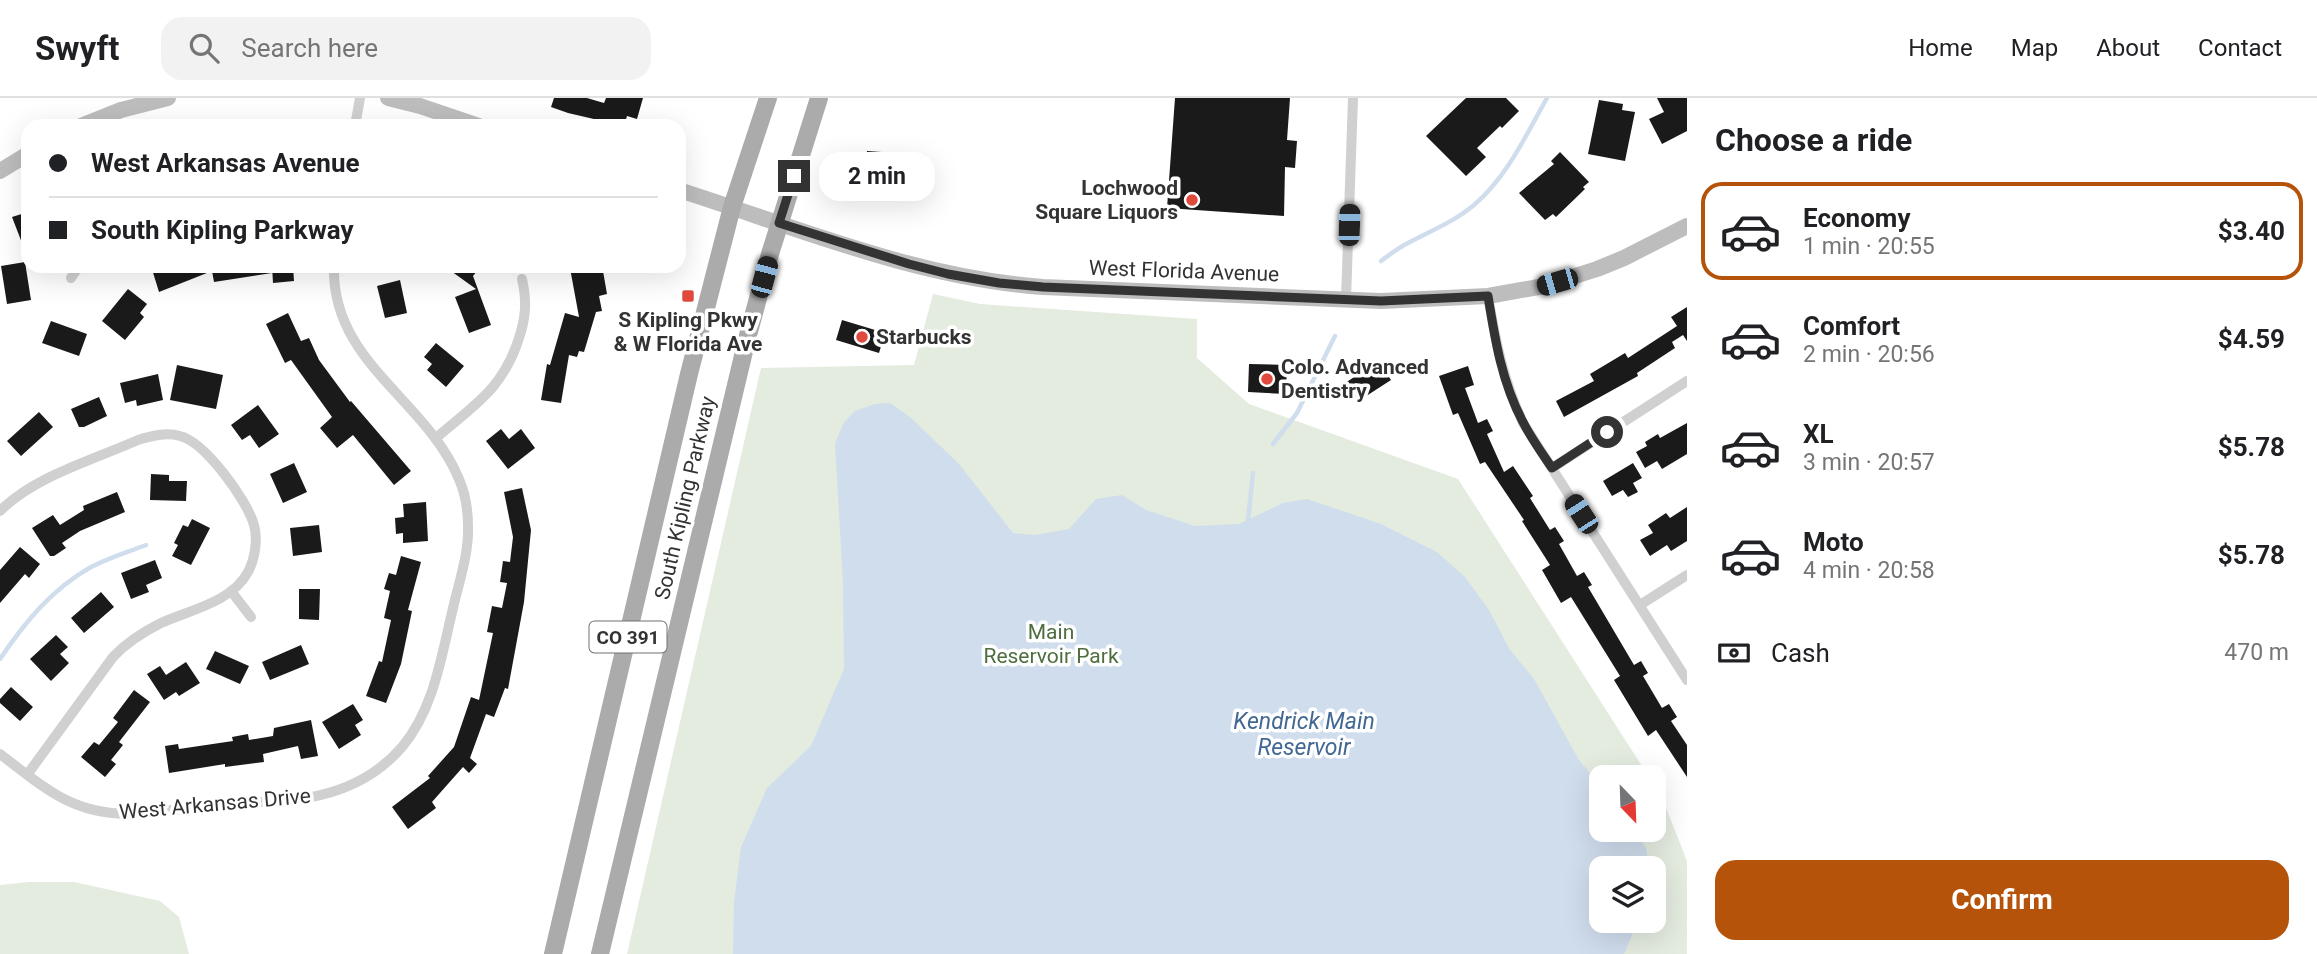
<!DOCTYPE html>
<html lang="en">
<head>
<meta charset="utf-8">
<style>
	body { margin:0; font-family:Roboto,sans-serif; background:#f2f2f2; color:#202124; height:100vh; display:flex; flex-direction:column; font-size:26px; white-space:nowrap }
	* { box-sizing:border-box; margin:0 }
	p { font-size:23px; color:#757577 }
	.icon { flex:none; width:38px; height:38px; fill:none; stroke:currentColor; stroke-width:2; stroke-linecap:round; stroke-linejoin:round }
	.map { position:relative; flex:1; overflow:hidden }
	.details { display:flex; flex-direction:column; background:#fff; width:630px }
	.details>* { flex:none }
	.hud { position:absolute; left:21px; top:21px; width:665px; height:154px; border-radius:21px; box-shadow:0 7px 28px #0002; display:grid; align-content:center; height:154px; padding:0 28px; background:#fff }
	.needle { width:46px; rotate:157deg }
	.fabs { position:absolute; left:1589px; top:667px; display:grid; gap:14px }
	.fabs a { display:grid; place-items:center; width:77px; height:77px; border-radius:14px; background:#fff; box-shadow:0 7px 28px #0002; font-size:35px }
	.end { position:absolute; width:32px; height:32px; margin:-16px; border:9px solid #333; background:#fff; box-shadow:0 0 0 4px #fff }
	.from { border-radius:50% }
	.bubble { position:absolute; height:49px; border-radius:21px; background:#fff; box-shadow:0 7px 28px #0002; font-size:23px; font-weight:700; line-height:49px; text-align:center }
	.car { position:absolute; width:21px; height:42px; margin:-21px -10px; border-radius:9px; box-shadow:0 0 5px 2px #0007; background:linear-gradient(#222 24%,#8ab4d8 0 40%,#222 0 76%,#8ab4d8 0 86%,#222 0) }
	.hud b { display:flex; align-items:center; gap:24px; height:66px; font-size:26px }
	.hud b+b { border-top:2px solid #e0e0e0 }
	.hud i { width:18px; height:18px; background:#202124 }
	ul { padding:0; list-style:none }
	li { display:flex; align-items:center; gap:21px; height:98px; margin:0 14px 10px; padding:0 14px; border:4px solid transparent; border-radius:21px }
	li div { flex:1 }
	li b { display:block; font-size:26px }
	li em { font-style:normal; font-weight:700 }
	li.selected { border-color:#b45309 }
	li>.icon { width:63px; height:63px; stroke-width:1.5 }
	h2 { padding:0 28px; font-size:32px; line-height:84px }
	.pay { display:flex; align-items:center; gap:18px; height:77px; padding:0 28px; font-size:26px }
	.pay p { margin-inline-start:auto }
	.cta { display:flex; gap:14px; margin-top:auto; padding:14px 28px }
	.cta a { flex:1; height:80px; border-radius:21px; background:#b45309; color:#fff; font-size:28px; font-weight:700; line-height:80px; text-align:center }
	header { display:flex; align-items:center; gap:42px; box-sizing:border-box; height:98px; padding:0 35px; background:#fff; border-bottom:2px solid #e0e0e0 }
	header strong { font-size:33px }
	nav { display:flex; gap:38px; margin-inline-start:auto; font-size:24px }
	.search { width:490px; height:63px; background:#f2f2f2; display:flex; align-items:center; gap:18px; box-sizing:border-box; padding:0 24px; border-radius:21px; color:#757577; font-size:26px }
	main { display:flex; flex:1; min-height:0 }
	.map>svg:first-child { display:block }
	.green { fill:#e4ebdf; fill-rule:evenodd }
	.water { fill:#d0dded }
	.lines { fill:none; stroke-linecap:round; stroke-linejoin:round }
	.stream { stroke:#d0dded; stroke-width:4.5 }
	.building { fill:#1a1a1a }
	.street { stroke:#d0d0d0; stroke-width:10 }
	.secondary { stroke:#bdbdbd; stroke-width:16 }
	.primary { stroke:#ababab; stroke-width:18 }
	.route { stroke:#333; stroke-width:9 }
	.poi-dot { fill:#e04a3e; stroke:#fff; stroke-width:2.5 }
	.labels { text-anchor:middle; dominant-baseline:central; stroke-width:7; stroke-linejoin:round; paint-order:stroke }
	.shield { fill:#fff; stroke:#707070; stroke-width:2 }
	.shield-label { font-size:19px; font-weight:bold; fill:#333 }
	.poi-label { font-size:21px; font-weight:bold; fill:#333; stroke:#fff; text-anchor:start }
	.street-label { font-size:21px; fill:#333; stroke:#fff }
	.park-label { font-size:21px; fill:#4f6e40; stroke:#fff }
	.water-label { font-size:23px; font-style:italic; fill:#426893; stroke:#fff }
</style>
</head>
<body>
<header>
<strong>Swyft</strong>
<div class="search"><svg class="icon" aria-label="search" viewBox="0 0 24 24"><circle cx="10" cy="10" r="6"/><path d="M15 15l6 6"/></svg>Search here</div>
<nav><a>Home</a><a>Map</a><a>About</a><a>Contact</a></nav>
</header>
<main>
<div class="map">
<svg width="1687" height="856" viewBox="0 0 1687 856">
	<rect width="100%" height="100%" fill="#fff"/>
	<path class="green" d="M933 196 980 206 1197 221V260L1249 306 1458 381 1649 679H1601V732H1654V686L1661 697 1687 763V856H627L761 270 914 267ZM1601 770H1654V822H1601Z
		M29 784H74L160 803 179 819 189 856H0V787Z"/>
	<path class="water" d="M890 305 910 319 959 366 1013 435 1035 437 1069 431 1096 401 1122 397 1146 412 1195 428 1239 426 1283 405 1307 401 1381 426 1437 454 1465 479 1489 512 1510 552 1534 581 1579 662 1601 689V732H1635L1646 750 1649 770H1601V822L1638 823 1624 856H733L734 804 741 749 767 690 811 648 844 571 843 484 835 346 844 324 855 313 875 306Z"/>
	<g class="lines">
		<path class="stream" d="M1381 163C1389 157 1398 150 1408 145 1430 133 1454 124 1474 107 1507 79 1526 37 1547 0
			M1273 346 1297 315 1335 238
			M1248 422 1253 375
			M0 561C25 524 52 491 91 469 108 460 128 454 146 447"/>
	</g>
	<path class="building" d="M554 0H587L604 5 606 0H643L637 21 627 18 624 28 568 15 551 9Z
		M1175 0H1290L1287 42 1297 43 1295 70 1285 69 1284 118 1167 110Z
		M1466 0H1506L1519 13 1502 30 1500 28 1477 50 1486 59 1466 78 1426 38Z
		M1657 0H1687V33L1662 46 1649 21 1664 14Z
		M1599 2 1623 6 1622 12 1635 14 1625 63 1588 56Z
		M867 53 925 57 923 78 866 74Z
		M1560 54 1589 84 1583 89 1585 91 1556 119 1553 116 1545 122 1519 95 1554 66 1551 63Z
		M28 114V157L27 158 12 119Z
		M25 164 31 202 7 206 1 168Z
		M151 168H271L272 175 214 184 212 173 159 194Z
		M272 168H293L294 183 273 185Z
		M444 168H481L473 178 491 227 469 235 455 199 476 191Z
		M580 168H595L596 174 603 173 607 196 599 198 602 213 596 214 584 254 579 253 577 259 569 257 561 305 541 302 547 266 550 267 565 215 579 219 570 170Z
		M400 182 407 215 385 220 377 188Z
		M128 191 147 206 140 215 144 219 125 242 102 223Z
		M1687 209V243L1683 237 1672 244 1675 250 1637 275 1638 278 1564 319 1556 303 1594 283 1590 276 1625 255 1628 260 1677 228 1671 219Z
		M288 215 301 243 309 240 319 262 350 304 351 303 411 373 394 387 353 337 337 350 320 330 332 319 291 262 285 265 266 226Z
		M842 222 885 235 879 255 836 242Z
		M51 223 87 236 79 258 42 245Z
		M436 245 464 268 446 289 427 272 432 266 424 259Z
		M1379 263 1391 282 1357 304 1345 285Z
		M1249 266 1287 267 1286 296 1248 294Z
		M177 267 223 277 216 311 170 302Z
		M1468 268 1474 287 1465 290 1478 325 1487 321 1493 333 1487 336 1504 374 1513 368 1533 398 1530 400 1550 432 1555 429 1564 443 1559 446 1577 478 1584 474 1592 487 1588 489 1634 567 1641 563 1648 575 1643 578 1662 610 1669 606 1677 619 1671 623 1687 647V679L1656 632 1648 638 1614 582 1620 578 1571 499 1561 505 1542 472 1550 467 1522 423 1524 422 1485 364 1480 366 1458 315 1453 317 1439 278Z
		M158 276 163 302 137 308 136 302 125 305 120 285Z
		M99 299 107 318 84 329H79L71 311Z
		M258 307 279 336 259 350 250 337 242 342 231 327Z
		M39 314 53 329 21 358 7 343Z
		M1687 325V356L1662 371 1657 363 1645 370 1636 354 1647 348 1645 344 1658 336 1660 340Z
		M501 331 509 341 521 331 535 350 508 371 486 343Z
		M294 365 307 394 283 405 270 376Z
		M1633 365 1642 380 1633 385 1638 394 1628 399 1623 392 1612 398 1603 383Z
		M151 376 169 377V383H187L186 403 150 402Z
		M522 390 531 432 524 504 508 591 505 590 494 619 486 616 470 660 477 666 469 675 463 669 432 704 436 710 408 731 392 709 430 680 428 678 454 649 471 599 479 602 493 535 487 534 492 508 502 510 507 485 500 484 503 463 510 464 513 439 504 394Z
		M117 394 125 414 80 433 62 445 66 450 54 458H50L32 430 53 417 60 427 84 412 83 408Z
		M426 404 428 443 403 445V435L396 436 395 420 404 419 403 406Z
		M1687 409V443L1671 453 1667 447 1650 458 1640 442 1653 435 1648 427 1666 415 1670 420Z
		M192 421 210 430 191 467 172 458 178 447 174 445 183 427 188 429Z
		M319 427 322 454 293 458 290 430Z
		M20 449 40 466 29 480 25 476 0 505V472Z
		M401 458 421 464 408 512 412 513 401 566 386 605 366 598 379 563 382 564 391 522 384 520 390 493 384 491 389 475 396 477Z
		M155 462 162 480 146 487 149 494 131 501 121 475Z
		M299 491H320L319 522 299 521Z
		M101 494 114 509 84 535 71 520Z
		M56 537 68 549 60 556 69 565 51 583 30 561Z
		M301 547 309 566 270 582 262 564Z
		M215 553 249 568 240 586 206 571Z
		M186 564 200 585 179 598 176 594 164 602 147 576 160 568 166 577Z
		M11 589 33 609 20 623 0 605V601Z
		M134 592 150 604 119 644 123 647 111 662 116 666 105 679 81 659 94 644 99 647 118 624 113 620Z
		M353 606 363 622 355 627 361 637 339 651 322 624Z
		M311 622 318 658 301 661 298 648 263 656 264 664 225 669V666L169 675 165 648 178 646 179 651 233 643 232 639 248 636 249 642 273 638 274 630Z"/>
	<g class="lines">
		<path class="street" d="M355 28 360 0
			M71 180 79 168
			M1488 198C1496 245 1503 281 1523 325L1687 582
			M1346 201 1353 0
			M436 340C474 307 503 291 519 240 526 219 527 203 522 181
			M1552 370 1687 283
			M0 413C35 378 93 362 138 342 151 338 166 334 180 338 205 344 247 402 254 427 258 441 255 461 248 474 232 504 190 512 161 525 143 534 127 544 113 559L27 677
			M231 493 251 519
			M1640 507 1687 477
			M0 656C42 688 70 715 126 716L306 700C343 694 377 678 402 649 435 610 442 554 454 506 460 481 469 454 468 428 468 413 465 395 459 381 426 301 331 264 334 168"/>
		<path class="secondary" d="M388 0 420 8 479 28
			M81 28 121 12 168 0
			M0 73 28 56
			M679 92C798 130 917 180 1043 189L1381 203 1488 198 1544 188 1597 171 1624 160 1687 128"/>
		<path class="primary" d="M553 856 689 276 732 109 768 0
			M600 856 747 241 770 156 819 0"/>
	</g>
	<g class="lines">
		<path class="route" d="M794 78 779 125 909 166 948 176 999 185 1043 189 1381 203 1488 198C1495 242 1502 285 1523 324 1531 340 1542 355 1552 370L1607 334"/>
	</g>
	<g class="poi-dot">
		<circle cx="1192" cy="102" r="7"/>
		<rect x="681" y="191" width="14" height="14" rx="3.5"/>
		<circle cx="862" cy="239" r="7"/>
		<circle cx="1267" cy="281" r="7"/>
	</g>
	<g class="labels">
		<rect class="shield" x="589.5" y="523.5" width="77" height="31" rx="5"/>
		<g class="shield-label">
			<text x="628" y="539">CO 391</text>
		</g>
		<g class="poi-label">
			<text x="1178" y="90" text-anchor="end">Lochwood<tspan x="1178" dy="24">Square Liquors</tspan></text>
			<text x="688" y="222" text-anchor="middle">S Kipling Pkwy<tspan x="688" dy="24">&amp; W Florida Ave</tspan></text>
			<text x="876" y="239">Starbucks</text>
			<text x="1281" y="269">Colo. Advanced<tspan x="1281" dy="24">Dentistry</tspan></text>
		</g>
		<g class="street-label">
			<text transform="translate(1184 173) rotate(2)">West Florida Avenue</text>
			<text transform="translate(685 400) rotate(-77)">South Kipling Parkway</text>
			<text transform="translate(215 706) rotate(-5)">West Arkansas Drive</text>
		</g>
		<g class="park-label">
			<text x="1051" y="534">Main<tspan x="1051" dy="24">Reservoir Park</tspan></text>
		</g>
		<g class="water-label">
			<text x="1304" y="623">Kendrick Main<tspan x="1304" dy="26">Reservoir</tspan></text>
		</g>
	</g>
</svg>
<div class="fabs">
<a><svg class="needle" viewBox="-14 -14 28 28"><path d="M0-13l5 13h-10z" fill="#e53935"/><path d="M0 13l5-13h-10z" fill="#757577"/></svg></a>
<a><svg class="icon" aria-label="layers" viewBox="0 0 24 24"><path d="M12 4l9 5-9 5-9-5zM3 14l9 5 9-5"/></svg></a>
</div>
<i class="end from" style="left:1607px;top:334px"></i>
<i class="end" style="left:794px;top:78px"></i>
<div class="bubble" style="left:819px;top:54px;width:116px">2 min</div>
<i class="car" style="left:1349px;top:127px;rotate:2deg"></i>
<i class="car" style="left:764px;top:179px;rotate:15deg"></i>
<i class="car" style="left:1557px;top:184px;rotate:254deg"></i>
<i class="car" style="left:1581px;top:416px;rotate:327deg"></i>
<div class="hud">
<b><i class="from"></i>West Arkansas Avenue</b>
<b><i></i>South Kipling Parkway</b>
</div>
</div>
<section class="details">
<h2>Choose a ride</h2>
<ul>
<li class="selected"><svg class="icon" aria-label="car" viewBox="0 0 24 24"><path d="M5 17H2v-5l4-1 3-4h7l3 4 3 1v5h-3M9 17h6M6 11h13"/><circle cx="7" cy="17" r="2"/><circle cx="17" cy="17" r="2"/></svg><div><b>Economy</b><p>1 min · 20:55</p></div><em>$3.40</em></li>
<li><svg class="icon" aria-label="car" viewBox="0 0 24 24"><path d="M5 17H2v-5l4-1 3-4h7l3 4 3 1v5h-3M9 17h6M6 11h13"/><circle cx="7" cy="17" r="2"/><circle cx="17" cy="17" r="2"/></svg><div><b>Comfort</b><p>2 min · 20:56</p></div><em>$4.59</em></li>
<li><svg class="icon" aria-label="car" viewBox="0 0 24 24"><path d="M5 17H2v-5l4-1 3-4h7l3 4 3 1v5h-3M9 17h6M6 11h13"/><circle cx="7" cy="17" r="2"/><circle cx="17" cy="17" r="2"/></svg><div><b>XL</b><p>3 min · 20:57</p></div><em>$5.78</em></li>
<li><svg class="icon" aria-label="car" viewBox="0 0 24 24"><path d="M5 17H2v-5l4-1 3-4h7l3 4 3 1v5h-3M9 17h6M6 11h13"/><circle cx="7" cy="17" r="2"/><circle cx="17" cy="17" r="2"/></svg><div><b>Moto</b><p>4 min · 20:58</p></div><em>$5.78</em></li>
</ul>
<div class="pay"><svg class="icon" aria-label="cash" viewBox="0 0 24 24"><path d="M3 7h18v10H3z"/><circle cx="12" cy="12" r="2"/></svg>Cash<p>470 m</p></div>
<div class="cta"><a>Confirm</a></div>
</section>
</main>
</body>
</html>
